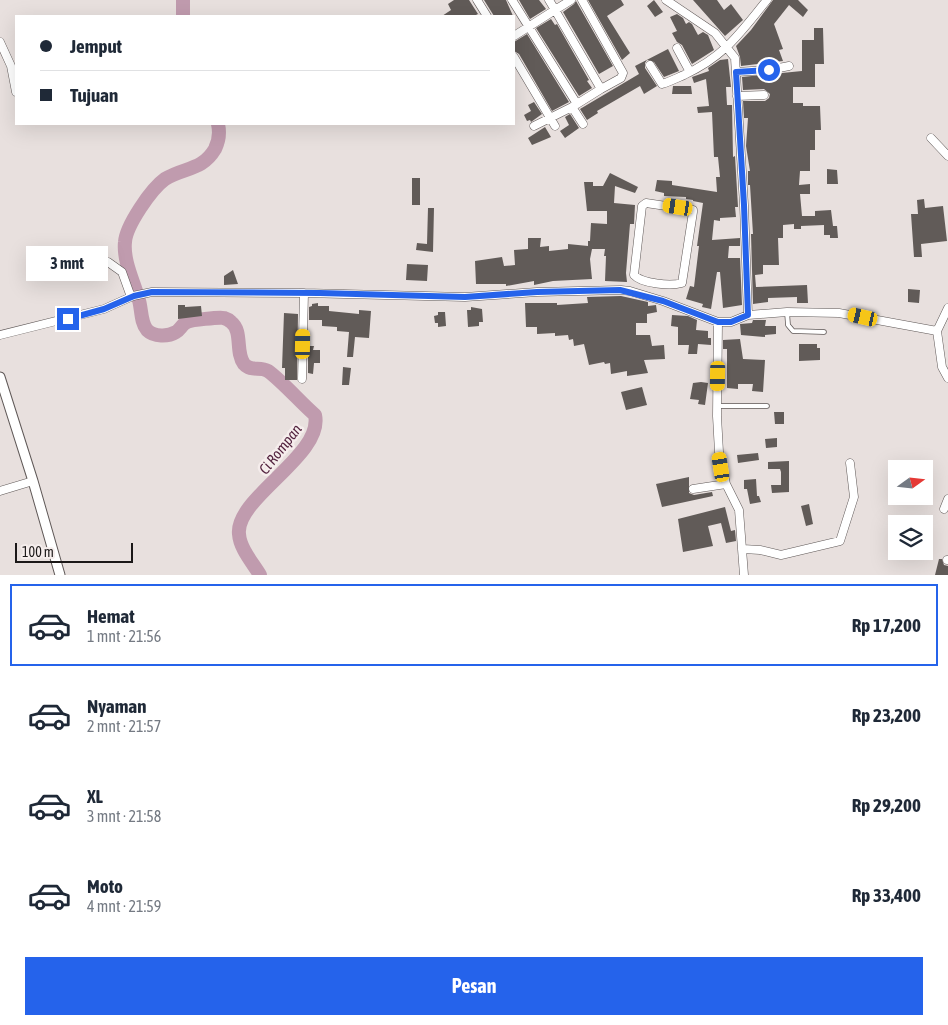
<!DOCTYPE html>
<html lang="id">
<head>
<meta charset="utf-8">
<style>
	body { margin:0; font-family:"Asap Condensed",sans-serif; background:#f2f2f3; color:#1f2937; height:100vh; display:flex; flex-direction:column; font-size:19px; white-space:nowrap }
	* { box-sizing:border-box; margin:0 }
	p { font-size:16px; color:#747a83 }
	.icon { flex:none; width:28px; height:28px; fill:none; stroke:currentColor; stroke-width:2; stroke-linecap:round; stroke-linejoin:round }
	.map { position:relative; height:575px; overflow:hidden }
	.side { display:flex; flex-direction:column; background:#fff; flex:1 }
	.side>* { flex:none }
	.hud { position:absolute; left:15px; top:15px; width:500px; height:110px; border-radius:0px; box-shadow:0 5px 20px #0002; display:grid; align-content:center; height:110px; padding:0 25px; background:#fff }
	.needle { width:32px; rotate:75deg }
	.buttons { position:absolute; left:888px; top:460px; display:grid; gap:10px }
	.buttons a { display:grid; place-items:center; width:45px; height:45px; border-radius:0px; background:#fff; box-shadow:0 5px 20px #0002; font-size:25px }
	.scale { position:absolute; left:15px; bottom:12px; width:118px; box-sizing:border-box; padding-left:5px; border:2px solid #1b1818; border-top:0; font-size:14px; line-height:18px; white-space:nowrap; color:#1b1818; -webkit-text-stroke:4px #f5edec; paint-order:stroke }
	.end { position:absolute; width:22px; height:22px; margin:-11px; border:6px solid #2563eb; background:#fff; box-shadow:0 0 0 2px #fff }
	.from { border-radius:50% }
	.bubble { position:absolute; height:35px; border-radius:0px; background:#fff; box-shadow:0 5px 20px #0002; font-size:16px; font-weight:700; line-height:35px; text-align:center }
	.car { position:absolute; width:15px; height:30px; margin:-15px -8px; border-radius:6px; box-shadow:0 0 4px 1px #0007; background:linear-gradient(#f5c518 24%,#345 0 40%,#f5c518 0 76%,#345 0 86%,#f5c518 0) }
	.hud b { display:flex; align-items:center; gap:18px; height:48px; font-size:19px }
	.hud b+b { border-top:1px solid #e0e1e3 }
	.hud i { width:12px; height:12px; background:#1f2937 }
	ul { padding:9px 0 0; list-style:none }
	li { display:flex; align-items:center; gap:15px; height:82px; margin:0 10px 8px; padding:0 15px; border:2px solid transparent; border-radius:0px }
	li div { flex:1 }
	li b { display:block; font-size:19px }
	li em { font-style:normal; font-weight:700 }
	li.on { border-color:#2563eb }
	li>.icon { width:45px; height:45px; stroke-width:1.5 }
	.cta { display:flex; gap:10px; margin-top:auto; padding:10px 25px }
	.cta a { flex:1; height:58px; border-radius:0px; background:#2563eb; color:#fff; font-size:20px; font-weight:700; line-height:58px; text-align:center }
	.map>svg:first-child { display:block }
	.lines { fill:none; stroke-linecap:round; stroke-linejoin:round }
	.river { stroke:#c09bae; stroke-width:14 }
	.building { fill:#615b58 }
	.service-casing { stroke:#5f5857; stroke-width:5.5 }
	.minor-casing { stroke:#5f5857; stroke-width:9 }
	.tertiary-casing { stroke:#5f5857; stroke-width:11 }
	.service { stroke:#fff; stroke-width:4 }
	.minor { stroke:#fff; stroke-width:8 }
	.tertiary { stroke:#fff; stroke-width:9 }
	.route { stroke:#2563eb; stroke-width:6 }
	.labels { text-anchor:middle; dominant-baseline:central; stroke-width:5; stroke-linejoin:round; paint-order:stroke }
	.water-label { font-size:15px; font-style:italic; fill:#53233f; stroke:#f5edec }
</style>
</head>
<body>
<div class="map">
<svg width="948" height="575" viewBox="0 0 948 575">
	<rect width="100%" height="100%" fill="#e8e0de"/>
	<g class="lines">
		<path class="river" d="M183 16V0
			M218 124C220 133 219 141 215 149 202 171 184 167 165 179 151 189 126 226 125 242 123 260 133 280 138 297 142 307 140 322 147 330 154 337 168 337 176 332 180 330 182 324 187 322 191 320 219 317 224 318 227 319 229 320 231 322 243 331 235 352 244 364 251 372 260 366 268 371 282 381 301 403 315 415 324 455 235 498 239 534 240 549 253 563 260 575"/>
	</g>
	<path class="building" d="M454 0H469L478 14 474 16H442L451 10 448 4Z
		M484 0H506L513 16H494Z
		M519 0H539L546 9 530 19Z
		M588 0H621L624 5 607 16 630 53 622 60Z
		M654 0 663 12 655 17 647 6Z
		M693 0H717L724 10 731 4 743 20 725 36Z
		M773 0H798L808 10 803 17 789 5 774 24 783 49 779 50 783 61 741 66 740 57 736 46 751 30Z
		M576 1 613 66 599 74 563 12 574 4Z
		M677 14 683 18 686 24 689 22 692 24 698 35 703 32 708 35 714 50 692 64 682 45 677 42 672 33 677 31 670 17Z
		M551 19 555 25 557 24 589 80 587 81 592 88 579 96 536 28Z
		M814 28H823L824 64H815V87H793V103H803V106H820L821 130H815V150H810V171H800L799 185 810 184V194H800L802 216H815V211L831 210 833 226H837L838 238H830V235H824V225L801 226V229H794V224L783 225V238H778L779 265H763V274L755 275 756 287 807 285 808 303H797V297L768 298V302L753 304 751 234H753L750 185H748V171H750L746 146 748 118H744L743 101H765L769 98 770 94 764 89 743 90 742 77 802 71V40H814Z
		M527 34 569 102 552 111 519 54 514 51V42Z
		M668 49 679 71 664 77 654 62 647 60 645 63V68L657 86 644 94 640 86 597 111 598 113 587 120 580 109 639 74 635 66Z
		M728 59 731 87H726L727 105H732L733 157 735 156 738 207H735L736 217 720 218V221L714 220 712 240 740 238V246H729L728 258H740L742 305 723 308 720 272H717L711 309 702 307 703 304 686 299 690 286 694 287 699 246H697L703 203 693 201V200L686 199V197L664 196V193L655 191 657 180 672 181V185L717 192 716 177H720L718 157H714L712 112 698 113 697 107 709 106 706 79 694 83 692 77 709 71 708 68 720 60Z
		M673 86H691L692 94H672Z
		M534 102 542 114 531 122 530 120 527 121 524 115 531 111 528 105Z
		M570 114 579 128 565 138 560 131 569 125 565 117Z
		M545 127 551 137 532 145 528 138Z
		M827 169 837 170 838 184H827Z
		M610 173 638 187 635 193 615 186 614 203 635 205 634 224H630L626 273 627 282 605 281 606 256H604L605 249H592L590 259 592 279 553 281 534 285V281L506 286V284H476L475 261 502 257 504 266 515 265 514 250 528 249V238H541L540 247 549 246V251L568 249V244L588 246V241H590L591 223 607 224V211H587L584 182H593V186H603Z
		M412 178H420V205H412Z
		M924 199 925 208 943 206 947 241 921 244 922 257H914L911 214H918L917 200Z
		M428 208H434L433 252 416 250 417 243 427 244Z
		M407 264 428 265 427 281 406 280Z
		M233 270 238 284 224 285V276Z
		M908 289 920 290 919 303 908 302Z
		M621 296 648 302V306L656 305 657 312 647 314V323H636V335H650L652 346 664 345 665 359 644 360 648 373 627 376V371L611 374 610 363 605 364 604 362 589 365 584 344 574 346 573 339 569 340 568 335 555 336V333L537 334V327H526L525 303H557V305L588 303 587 297Z
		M318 303V306H329V311L359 314V310L371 311 369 338 355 337 353 357H347L349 332 337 331V327L322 326V320H309V307L312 306V304Z
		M178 305H185V307L201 306 202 316 178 319Z
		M471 307 482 309 483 322H479V326L468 327 467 310H471Z
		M438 312H445L446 326 438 327V323H435L434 316 438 315Z
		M284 313 298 314 297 380H285V368H282Z
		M672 315 688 316 697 320 696 330 708 331V338H711V345L698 344 697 354H688L689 345H678V327L671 326Z
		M753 320H766L765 326H776V334L765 335V337L741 335 740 324 752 323Z
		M740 339 743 359 765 360 763 392 752 391 753 384H738V389L727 388V349H723V340Z
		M799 344H817V348H820V360L799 361Z
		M308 346H314L313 350H320V363H314L313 374 308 373Z
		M343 367 351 368 349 385H342Z
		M701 382 708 383 705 405 698 404 699 400 690 399 693 383Z
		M642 387 647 405 626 410 621 392Z
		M774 412H784V424H775Z
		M777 438V447L766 448 765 439Z
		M758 453 759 460 738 463 737 455Z
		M789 461V492L772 493 771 485H781V472L780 469H768V462Z
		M689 477V493L694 495 712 492 713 496 662 507 656 484Z
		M756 479 757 496H759L761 502 750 504 747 489H744V480Z
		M809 504 813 524 806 526 801 506Z
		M725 507 731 531 735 530 736 541 726 543 721 523 708 526 713 546 683 552 678 519Z
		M939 559H942L944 565 948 566V575H935Z"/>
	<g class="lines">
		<defs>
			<path id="service" d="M787 312 788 325 793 331 824 332
				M717 406H767"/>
			<path id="minor" d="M477 0 487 16
				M512 0 577 104 572 107 583 124
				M549 0 555 10 571 0
				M514 36 555 10 601 89 621 78 623 73 582 0
				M0 42 11 66 16 92
				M677 48 690 72
				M514 57 555 126
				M650 65 662 84C669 82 677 78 684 75 725 56 739 34 767 0
				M736 72 769 70 789 66
				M737 96 764 95
				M577 104 601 89
				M534 126 572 107
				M931 138 948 156
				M646 203 693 210V212L682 283C671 286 642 284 634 275L642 206Z
				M108 262 122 272 131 297
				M748 315 787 312 839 313 937 331 942 367 948 378
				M718 322 717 416 719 452 726 484 739 510 744 575
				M937 331 948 308
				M0 335 104 309 133 296 152 292 304 293 465 297 537 292 621 290 630 291 663 301 718 322H731L748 315 744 205 735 58 715 33 666 0
				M302 379 304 293
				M693 489 726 484
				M0 491 33 481
				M944 509 948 499
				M743 549 760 550 781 555 840 541 854 497 850 463
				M947 560H948"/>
			<path id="tertiary" d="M0 377 33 481 60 575"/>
		</defs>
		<use href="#service" class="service-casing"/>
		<use href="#minor" class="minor-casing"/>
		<use href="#tertiary" class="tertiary-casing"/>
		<use href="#service" class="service"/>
		<use href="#minor" class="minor"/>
		<use href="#tertiary" class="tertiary"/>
	</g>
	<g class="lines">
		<path class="route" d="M68 319 104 309 134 296 152 292 320 293 465 297 537 292 620 290 663 301 718 322H731L748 315 744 205 736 72 769 70"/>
	</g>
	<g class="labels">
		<g class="water-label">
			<text transform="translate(280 449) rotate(-52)">Ci Rompan</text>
		</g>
	</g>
</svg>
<div class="buttons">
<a><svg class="needle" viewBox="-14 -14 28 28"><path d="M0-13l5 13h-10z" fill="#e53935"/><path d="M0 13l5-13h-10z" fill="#747a83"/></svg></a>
<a><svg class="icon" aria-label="layers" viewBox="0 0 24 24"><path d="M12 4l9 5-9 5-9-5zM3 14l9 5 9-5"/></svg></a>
</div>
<div class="scale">100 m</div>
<i class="end from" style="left:769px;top:70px"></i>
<i class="end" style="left:68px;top:319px"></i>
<div class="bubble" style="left:26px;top:246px;width:82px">3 mnt</div>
<i class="car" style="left:678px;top:207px;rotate:279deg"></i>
<i class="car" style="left:863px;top:317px;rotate:283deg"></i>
<i class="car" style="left:303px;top:344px;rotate:1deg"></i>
<i class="car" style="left:718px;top:376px;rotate:181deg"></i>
<i class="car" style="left:721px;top:467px;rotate:351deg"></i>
<div class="hud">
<b><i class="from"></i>Jemput</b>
<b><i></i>Tujuan</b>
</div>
</div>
<section class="side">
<ul>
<li class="on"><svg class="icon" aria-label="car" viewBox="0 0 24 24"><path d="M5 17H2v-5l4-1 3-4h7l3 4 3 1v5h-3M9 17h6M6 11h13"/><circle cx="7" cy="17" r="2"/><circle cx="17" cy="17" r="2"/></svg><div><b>Hemat</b><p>1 mnt · 21:56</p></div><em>Rp 17,200</em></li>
<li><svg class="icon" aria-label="car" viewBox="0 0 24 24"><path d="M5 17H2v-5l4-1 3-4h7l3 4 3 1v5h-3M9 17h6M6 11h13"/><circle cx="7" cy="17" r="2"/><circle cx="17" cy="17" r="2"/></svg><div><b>Nyaman</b><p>2 mnt · 21:57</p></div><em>Rp 23,200</em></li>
<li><svg class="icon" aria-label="car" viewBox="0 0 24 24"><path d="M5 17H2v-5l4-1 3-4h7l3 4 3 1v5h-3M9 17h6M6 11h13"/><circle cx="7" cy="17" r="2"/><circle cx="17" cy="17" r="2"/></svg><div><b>XL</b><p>3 mnt · 21:58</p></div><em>Rp 29,200</em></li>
<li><svg class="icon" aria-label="car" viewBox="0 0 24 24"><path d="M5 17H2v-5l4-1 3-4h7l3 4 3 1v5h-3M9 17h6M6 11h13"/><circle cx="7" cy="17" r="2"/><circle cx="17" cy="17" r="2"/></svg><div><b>Moto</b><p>4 mnt · 21:59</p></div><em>Rp 33,400</em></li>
</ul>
<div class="cta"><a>Pesan</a></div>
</section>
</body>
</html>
